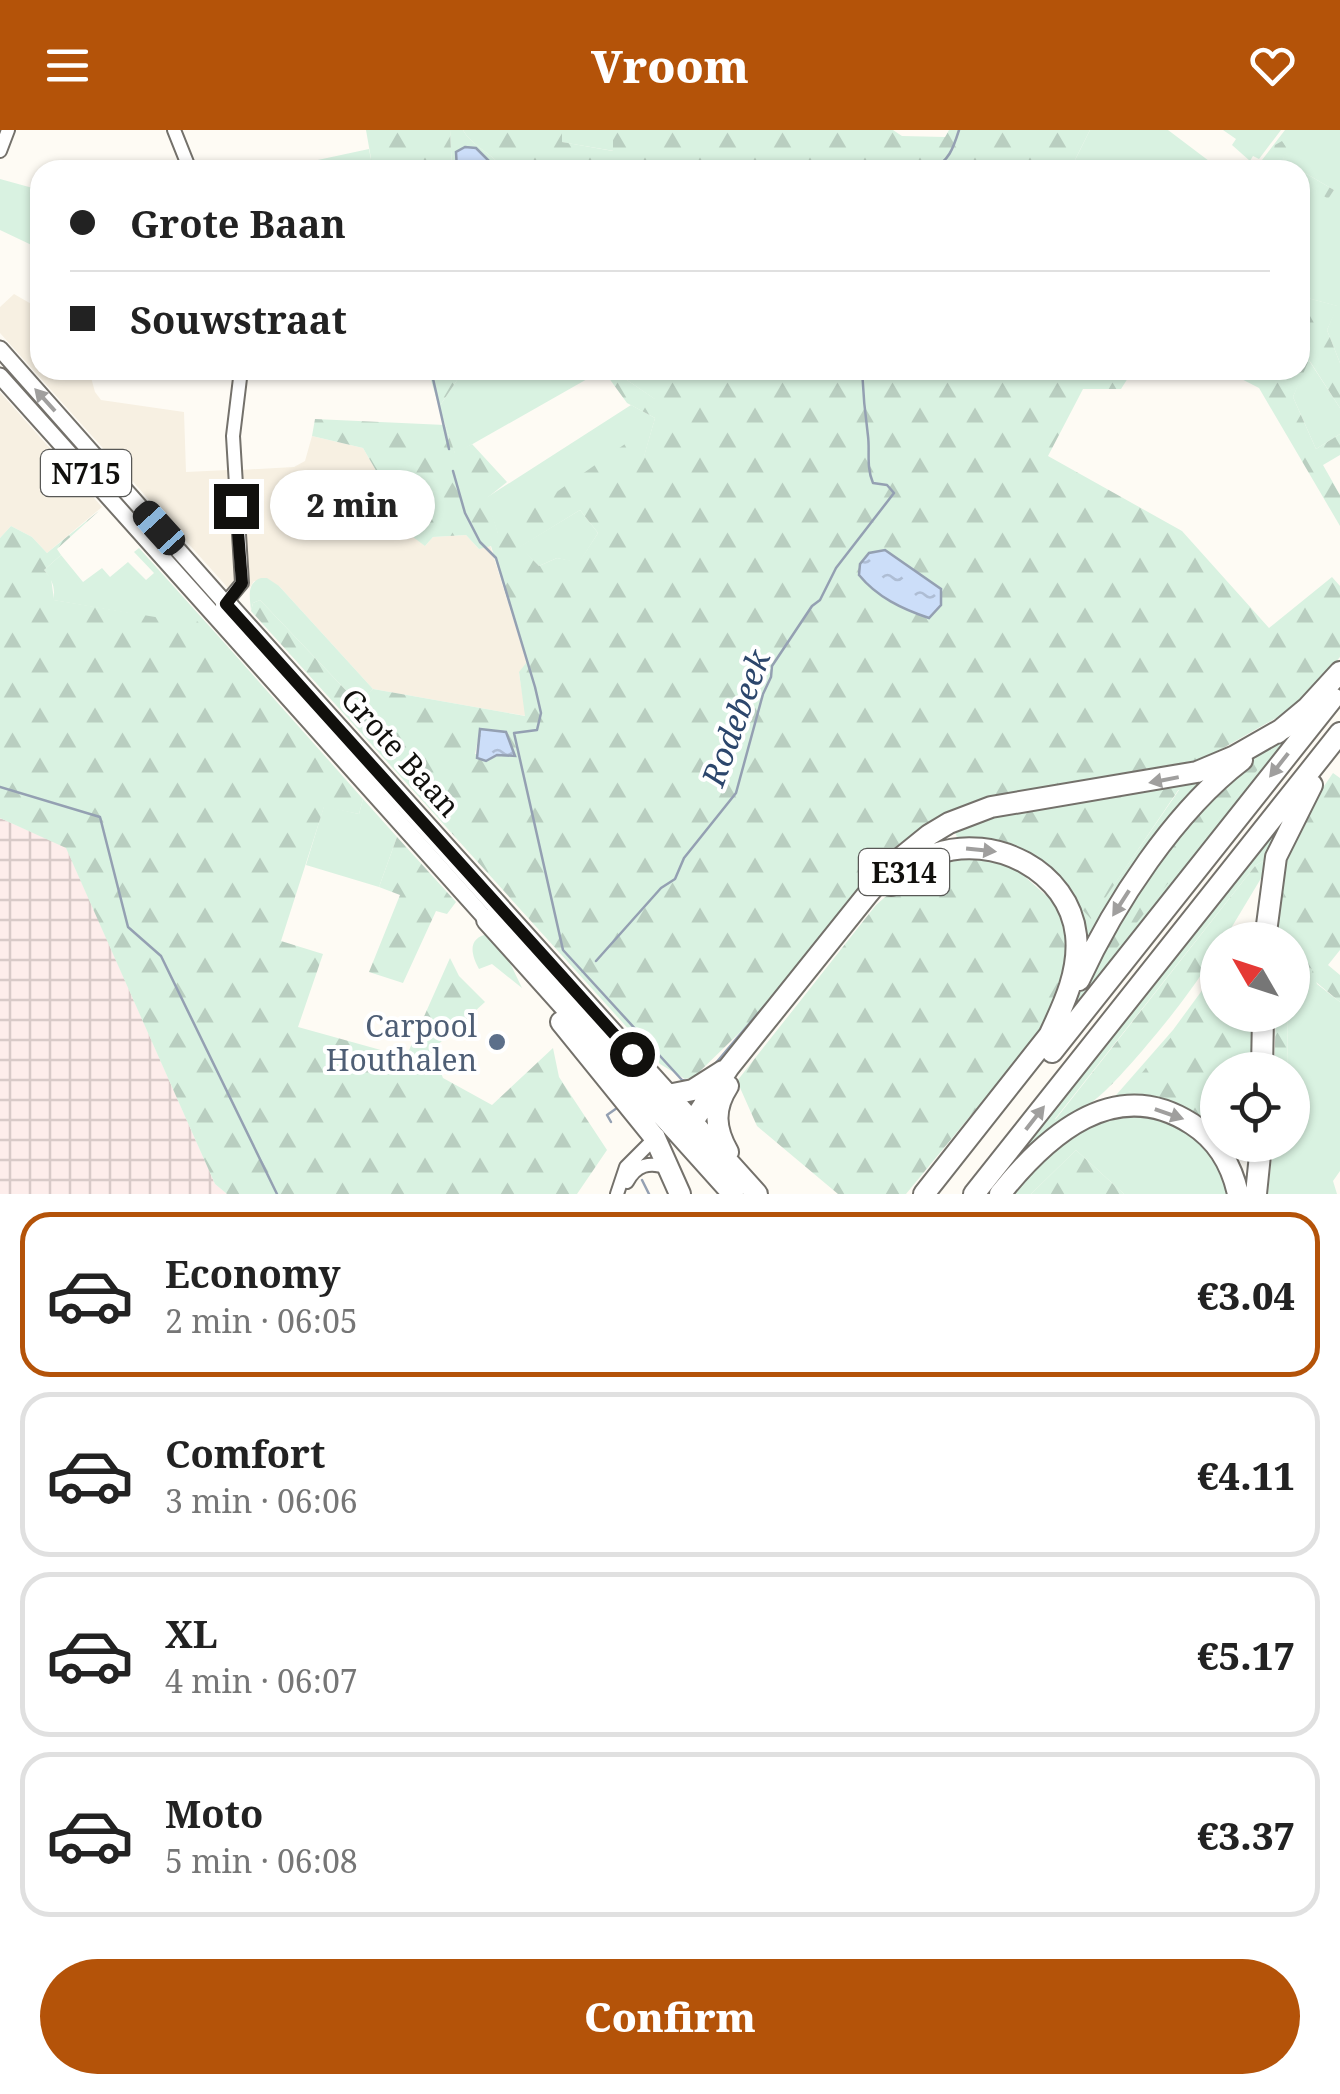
<!DOCTYPE html>
<html lang="en">
<head>
<meta charset="utf-8">
<style>
	body { margin:0; font-family:"Noto Serif",serif; background:#f6f6f6; color:#222; height:100vh; display:flex; flex-direction:column; font-size:38px; white-space:nowrap }
	* { box-sizing:border-box; margin:0 }
	p { font-size:32px; color:#767676 }
	.icon { flex:none; width:55px; height:55px; fill:none; stroke:currentColor; stroke-width:2; stroke-linecap:round; stroke-linejoin:round }
	.map { position:relative; height:1064px; overflow:hidden }
	.sheet { display:flex; flex-direction:column; background:#fff; flex:1 }
	.sheet>* { flex:none }
	.guide { position:absolute; left:30px; top:30px; width:1280px; height:220px; border-radius:30px; box-shadow:0 2px 8px #0004; display:grid; align-content:center; height:220px; padding:0 40px; background:#fff }
	.needle { width:65px; rotate:309deg }
	.tools { position:absolute; left:1200px; top:792px; display:grid; gap:20px }
	.tools a { display:grid; place-items:center; width:110px; height:110px; border-radius:50%; background:#fff; box-shadow:0 2px 8px #0004; font-size:50px }
	.end { position:absolute; width:45px; height:45px; margin:-22px; border:12px solid #11100d; background:#fff; box-shadow:0 0 0 5px #fff }
	.from { border-radius:50% }
	.bubble { position:absolute; height:70px; border-radius:35px; background:#fff; box-shadow:0 2px 8px #0004; font-size:32px; font-weight:800; line-height:70px; text-align:center }
	.car { position:absolute; width:30px; height:60px; margin:-30px -15px; border-radius:12px; box-shadow:0 0 8px 2px #0007; background:linear-gradient(#222 24%,#8ab4d8 0 40%,#222 0 76%,#8ab4d8 0 86%,#222 0) }
	.guide b { display:flex; align-items:center; gap:35px; height:95px; font-size:38px }
	.guide b+b { border-top:2px solid #e0e0e0 }
	.guide i { width:25px; height:25px; background:#222 }
	ul { padding:18px 0 0; list-style:none }
	li { display:flex; align-items:center; gap:30px; height:165px; margin:0 20px 15px; padding:0 20px; border:5px solid #e0e0e0; border-radius:30px }
	li div { flex:1 }
	li b { display:block; font-size:38px }
	li em { font-style:normal; font-weight:800 }
	li.current { border-color:#b45309 }
	li>.icon { width:90px; height:90px; stroke-width:1.5 }
	.action { display:flex; gap:20px; margin-top:auto; padding:20px 40px }
	.action a { flex:1; height:115px; border-radius:60px; background:#b45309; color:#fff; font-size:40px; font-weight:800; line-height:115px; text-align:center }
	header { display:flex; justify-content:space-between; align-items:center; height:130px; padding:0 40px; background:#b45309; color:#fff; font-size:45px; font-weight:800 }
	.map>svg:first-child { display:block }
	.built { fill:#f7f0e2 }
	.industrial { fill:url(#industrial-grid) }
	.green { fill:#d9f2e1 }
	.forest { fill:url(#forest-firs); fill-rule:evenodd }
	.water { fill:url(#water-ripples); stroke:#94a0b2; stroke-width:2.5 }
	.lines { fill:none; stroke-linecap:round; stroke-linejoin:round }
	.stream { stroke:#94a0b2; stroke-width:2.5 }
	.minor-casing { stroke:#74716b; stroke-width:16 }
	.major-casing { stroke:#74716b; stroke-width:19 }
	.highway-casing { stroke:#74716b; stroke-width:24 }
	.minor { stroke:#fff; stroke-width:12 }
	.major { stroke:#fff; stroke-width:15 }
	.highway { stroke:#fff; stroke-width:20 }
	.oneway { fill:#a09f9e }
	.route { stroke:#11100d; stroke-width:12 }
	.service-dot { fill:#5c6f8a; stroke:#fff; stroke-width:4 }
	.labels { text-anchor:middle; dominant-baseline:central; stroke-width:8; stroke-linejoin:round; paint-order:stroke }
	.shield { fill:#fff; stroke:#585856; stroke-width:2.5 }
	.shield-label { font-size:28px; font-weight:bold; fill:#11100d }
	.street-label { font-size:30px; fill:#11100d; stroke:#fff }
	.service-label { font-size:30px; fill:#4e5e75; stroke:#fff; text-anchor:end }
	.water-label { font-size:32px; font-style:italic; fill:#2c466c; stroke:#fff }
</style>
</head>
<body>
<header><svg class="icon" aria-label="menu" viewBox="0 0 24 24"><path d="M4 6h16M4 12h16M4 18h16"/></svg>Vroom<svg class="icon" aria-label="heart" viewBox="0 0 24 24"><path d="M12 20l-8-8c-3-5 5-10 8-4 3-6 11-1 8 4z"/></svg></header>
<div class="map">
<svg width="1340" height="1064" viewBox="0 0 1340 1064">
	<defs>
		<pattern id="industrial-grid" width="8" height="8" patternUnits="userSpaceOnUse" patternTransform="scale(2.5)"><rect width="8" height="8" fill="#fdedeb"/><path d="M0 4h8M4 0v8" fill="none" stroke="#d8cac8"/></pattern>
		<pattern id="forest-firs" width="22" height="20" patternUnits="userSpaceOnUse" patternTransform="scale(2.5)"><rect width="22" height="20" fill="#d9f2e1"/><path d="M5 1l3.5 6h-7zM16 11l3.5 6h-7z" fill="#b9cec0"/></pattern>
		<pattern id="water-ripples" width="26" height="14" patternUnits="userSpaceOnUse" patternTransform="scale(2.5)"><rect width="26" height="14" fill="#ccdef9"/><path d="M2 4q2-2 4 0t4 0M15 11q2-2 4 0t4 0" fill="none" stroke="#aebdd4"/></pattern>
	</defs>
	<rect width="100%" height="100%" fill="#fefbf4"/>
	<path class="built" d="M14 164 40 179V240H89L95 262 101 270 184 282 186 342 228 340 237 446 228 458 0 203V177Z
		M0 262 102 377 47 423 32 407 11 396 0 408Z
		M312 306 363 318 382 351 345 383 359 400 395 372 421 391 425 416 433 407 466 405 479 419 490 415 527 533 519 543 526 586 373 559 279 456 254 451 249 459 240 340 294 337 305 331Z"/>
	<path class="industrial" d="M0 688 66 717 215 1054 227 1064H0Z"/>
	<path class="green" d="M450 0H463C471 15 494 25 505 40H498L472 17 456 22 457 40H452Z
		M562 0H613L614 21 561 12Z
		M1090 0H1168L1213 34 1209 40H1070Z
		M1223 0H1281L1259 29 1253 26 1250 31 1232 15 1236 9Z
		M1285 0H1340V233L1327 200 1337 176 1300 166V49L1328 68 1334 60 1283 30 1284 22 1273 33 1287 40H1261L1265 33 1262 30Z
		M369 19 373 40H301L299 34Z
		M0 49 40 60V119L0 100Z
		M1308 229 1340 278V304L1316 319 1293 267Z
		M464 240H516L520 246 530 240H603L455 324 439 277Z
		M618 240H656V270L624 248Z
		M631 275 655 288 644 327 625 315 498 404 486 368Z
		M580 380 598 403 579 433 557 428 539 436 519 417Z
		M139 418 229 518 224 523 174 491 53 470C56 458 52 449 44 440L61 425 83 452 102 438 110 447 128 432 146 450 154 443 134 422Z
		M261 448H267L279 456 373 559 359 574 260 470 253 473 251 481C250 467 246 453 261 448Z
		M1306 589 1071 882 1094 832 1101 837 1262 634 1253 626Z
		M1212 643 1086 817 1056 751 1091 788 1179 660 1141 659Z
		M363 669 397 707 379 757 306 735 324 676 359 684Z
		M1290 683 1269 735 1263 731 1255 736 1055 989 1061 995 995 1064H988Z
		M489 804 498 808 522 858 492 834 479 839C470 823 468 807 489 804Z
		M1293 827 1313 840 1317 854 1340 872V1041L1333 1051 1337 1064H1268L1273 1015H1292V940H1287L1288 885H1292Z
		M1217 840C1217 865 1147 938 1128 961L1171 970 1217 997V1011L1197 991 1110 972 1173 900Z
		M1124 984C1188 988 1205 1007 1231 1064H1124L1076 1020 1031 1064H1015C1050 1019 1068 1000 1124 984Z"/>
	<path class="forest" d="M366 0H450L452 40H373Z
		M463 0H562V12L613 21V0H893L902 6 945 7 949 0H1090L1070 40H505C494 25 471 15 463 0Z
		M1282 11 1287 18 1283 30 1334 60 1328 69 1300 49V40H1287L1270 31 1275 15Z
		M1300 166 1338 176 1327 200 1340 233V278L1309 230 1293 267 1316 319 1340 304V325L1323 335 1340 365V396L1259 258 1224 240H1300Z
		M428 240H464L439 277Z
		M603 240H618L624 248 655 269 656 240H1133L1121 259H1083L1048 326 1182 401 1269 498 1332 447 1340 456V527L1299 575 1204 629 1041 657 968 676 911 708 849 770 770 873 694 947 685 949 660 934 251 481 253 473 260 470 358 573 373 559 525 586 519 542 527 532 491 416 479 419 466 405 433 407 425 416 409 404 420 391 396 372 359 400 345 383 382 351 363 318 312 306 315 289 445 295 455 323 472 314 507 352 487 368 498 403 625 314 644 326 655 288 627 273ZM580 380 598 403 579 432 557 428 539 436 520 417ZM480 600 506 602 514 626 475 624Z
		M100 380 57 419 61 425 44 440 51 448 54 470 173 490 164 476 177 468 224 522 229 518 363 669 359 684 324 677 281 811 323 824 298 897 406 927 450 828 459 846 485 872 432 920 443 948 492 975 553 918 559 947 607 1020 577 1064H227L215 1054 66 718 0 688V408L11 396 32 407 47 423Z
		M1253 627 1263 633 1101 838 1094 832C1137 756 1188 686 1253 627Z
		M1333 643 1340 648V820L1328 835 1340 845V872L1310 847 1313 840 1293 827 1292 810H1278C1279 791 1278 771 1281 753 1288 713 1310 676 1333 643Z
		M1141 659H1179L1091 789 1056 751 958 712 955 700 1010 681Z
		M397 707 456 772 447 784 436 781 403 853 369 842 400 765 379 757Z
		M973 726 1013 736 1051 770 1062 785 1071 827 1055 883 906 1064H838L757 996 737 951 876 775 908 747 942 729Z
		M1263 731 1269 735 1224 810H1218C1217 836 1128 940 1105 961 1091 974 1076 984 1061 995L1055 990 1255 736Z
		M1217 851 1218 885H1261L1260 940H1218L1217 997 1171 970 1127 961Z
		M1276 885H1288L1287 940H1274Z
		M1076 1020 1124 1064H1031Z"/>
	<path class="water" d="M465 17 476 18 498 40H457L456 22Z
		M885 420 941 459V475L929 488C902 479 877 467 859 445L860 434 869 423Z
		M480 599 506 602 515 626 497 625 486 631 477 628Z"/>
	<g class="lines">
		<path class="stream" d="M931 40C949 31 953 19 959 0
			M431 240 449 319
			M453 341 465 383 480 412 496 428 535 557 541 583 537 600 514 603 563 820 682 950 687 951
			M0 657 100 687 128 797 161 826 277 1064
			M596 831 661 758 675 749 684 728 736 663 763 564 771 547 772 536 812 476 820 470 836 438 894 363 887 355 873 353C866 337 870 321 868 306 865 284 863 262 862 240
			M715 934 766 874
			M611 992 607 985 617 978
			M642 1050 649 1064"/>
		<defs>
			<path id="minor" d="M174 0 190 40
				M0 21 8 0
				M222 477 242 453 233 306 241 240
				M627 1052C636 1035 649 1031 668 1038
				M617 1064 626 1037 658 1005"/>
			<path id="major" d="M0 219 226 474
				M0 246 487 790"/>
			<path id="highway" d="M226 474 757 1064
				M1277 603 1307 578 1340 542
				M891 755C904 742 918 730 935 724 994 703 1069 741 1076 805 1080 842 1063 876 1048 908
				M487 790 733 1064
				M1265 810 1276 727 1312 655
				M1079 850C1114 774 1175 681 1242 630
				M561 892 655 1008 680 1064
				M1052 922 1333 568
				M1262 940 1263 885
				M728 956C713 979 715 999 728 1022
				M668 965 693 960 723 941
				M693 1019 690 996 729 937 867 765 892 735 929 705 949 693 991 677 1197 642 1235 626 1284 598
				M924 1064 1055 898
				M974 1064 1340 603
				M1000 1064C1047 1005 1115 944 1192 994 1217 1010 1232 1036 1238 1064
				M1256 1064 1261 1015"/>
		</defs>
		<use href="#minor" class="minor-casing"/>
		<use href="#major" class="major-casing"/>
		<use href="#highway" class="highway-casing"/>
		<use href="#minor" class="minor"/>
		<use href="#major" class="major"/>
		<use href="#highway" class="highway"/>
	</g>
	<defs><path id="oneway-solid" d="M-6-.8H1V-3.2L6.5 0L1 3.2V.8H-6Z" transform="scale(2.5)"/></defs>
	<g class="oneway">
		<use href="#oneway-solid" transform="translate(45 270) rotate(-132)"/>
		<use href="#oneway-solid" transform="translate(1279 635) rotate(128)"/>
		<use href="#oneway-solid" transform="translate(1164 650) rotate(169)"/>
		<use href="#oneway-solid" transform="translate(981 720) rotate(6)"/>
		<use href="#oneway-solid" transform="translate(1121 773) rotate(123)"/>
		<use href="#oneway-solid" transform="translate(1169 984) rotate(19)"/>
		<use href="#oneway-solid" transform="translate(1035 988) rotate(-52)"/>
	</g>
	<g class="lines">
		<path class="route" d="M236 376 242 453 226 474 632 924"/>
	</g>
	<circle class="service-dot" cx="497" cy="912" r="10"/>
	<g class="labels">
		<g class="shield">
			<rect x="41" y="320" width="90" height="46" rx="8"/>
			<rect x="859" y="719" width="90" height="46" rx="8"/>
		</g>
		<g class="shield-label">
			<text x="86" y="343">N715</text>
			<text x="904" y="742">E314</text>
		</g>
		<g class="street-label">
			<text transform="translate(401 622) rotate(48)">Grote Baan</text>
		</g>
		<g class="service-label">
			<text x="477" y="895">Carpool<tspan x="477" dy="34">Houthalen</tspan></text>
		</g>
		<g class="water-label">
			<text transform="translate(735 588) rotate(-70)">Rodebeek</text>
		</g>
	</g>
</svg>
<div class="tools">
<a><svg class="needle" viewBox="-14 -14 28 28"><path d="M0-13l5 13h-10z" fill="#e53935"/><path d="M0 13l5-13h-10z" fill="#767676"/></svg></a>
<a><svg class="icon" aria-label="locate" viewBox="0 0 24 24"><circle cx="12" cy="12" r="6"/><path d="M12 2v4M12 18v4M2 12h4M18 12h4"/></svg></a>
</div>
<i class="end from" style="left:632px;top:924px"></i>
<i class="end" style="left:236px;top:376px"></i>
<div class="bubble" style="left:270px;top:340px;width:165px">2 min</div>
<i class="car" style="left:159px;top:398px;rotate:318deg"></i>
<div class="guide">
<b><i class="from"></i>Grote Baan</b>
<b><i></i>Souwstraat</b>
</div>
</div>
<section class="sheet">
<ul>
<li class="current"><svg class="icon" aria-label="car" viewBox="0 0 24 24"><path d="M5 17H2v-5l4-1 3-4h7l3 4 3 1v5h-3M9 17h6M6 11h13"/><circle cx="7" cy="17" r="2"/><circle cx="17" cy="17" r="2"/></svg><div><b>Economy</b><p>2 min · 06:05</p></div><em>€3.04</em></li>
<li><svg class="icon" aria-label="car" viewBox="0 0 24 24"><path d="M5 17H2v-5l4-1 3-4h7l3 4 3 1v5h-3M9 17h6M6 11h13"/><circle cx="7" cy="17" r="2"/><circle cx="17" cy="17" r="2"/></svg><div><b>Comfort</b><p>3 min · 06:06</p></div><em>€4.11</em></li>
<li><svg class="icon" aria-label="car" viewBox="0 0 24 24"><path d="M5 17H2v-5l4-1 3-4h7l3 4 3 1v5h-3M9 17h6M6 11h13"/><circle cx="7" cy="17" r="2"/><circle cx="17" cy="17" r="2"/></svg><div><b>XL</b><p>4 min · 06:07</p></div><em>€5.17</em></li>
<li><svg class="icon" aria-label="car" viewBox="0 0 24 24"><path d="M5 17H2v-5l4-1 3-4h7l3 4 3 1v5h-3M9 17h6M6 11h13"/><circle cx="7" cy="17" r="2"/><circle cx="17" cy="17" r="2"/></svg><div><b>Moto</b><p>5 min · 06:08</p></div><em>€3.37</em></li>
</ul>
<div class="action"><a>Confirm</a></div>
</section>
</body>
</html>
